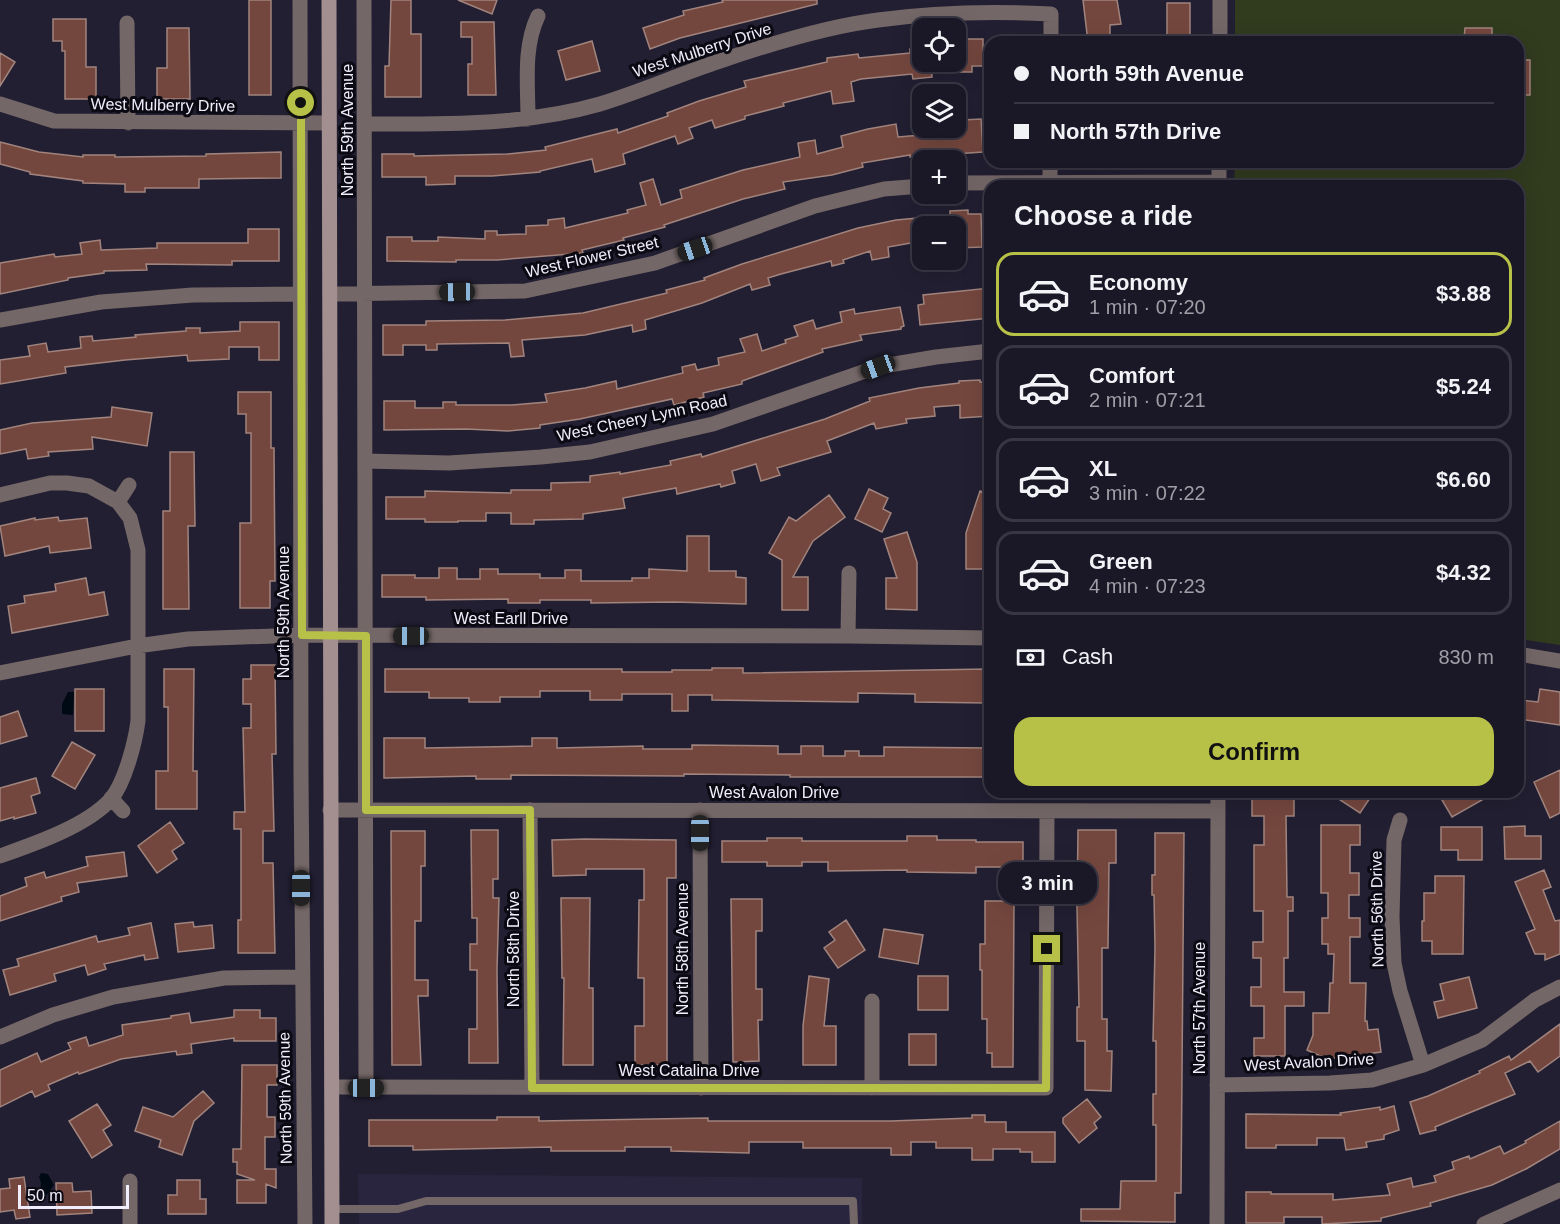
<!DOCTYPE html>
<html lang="en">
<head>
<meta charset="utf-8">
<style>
	body { margin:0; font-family:Helvetica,sans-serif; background:#23202e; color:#f1f3f6; height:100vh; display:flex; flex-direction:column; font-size:22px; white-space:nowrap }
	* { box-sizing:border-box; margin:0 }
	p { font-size:20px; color:#9f9fa7 }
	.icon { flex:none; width:33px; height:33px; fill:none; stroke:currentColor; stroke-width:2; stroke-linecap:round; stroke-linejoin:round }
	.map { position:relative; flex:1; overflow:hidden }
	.details { position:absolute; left:984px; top:180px; width:540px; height:618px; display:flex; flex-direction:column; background:#1a1726; border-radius:18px; box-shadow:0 6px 24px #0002,0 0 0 2px #383643 }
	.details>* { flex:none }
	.hud { position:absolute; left:984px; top:36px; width:540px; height:132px; border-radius:18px; box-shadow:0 6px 24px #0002,0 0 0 2px #383643; display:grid; align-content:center; height:132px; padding:0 30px; background:#1a1726 }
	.fabs { position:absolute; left:912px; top:18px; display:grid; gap:12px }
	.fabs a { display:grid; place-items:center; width:54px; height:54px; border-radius:12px; background:#1a1726; box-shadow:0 6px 24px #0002,0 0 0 2px #383643; font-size:30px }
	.scale { position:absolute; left:18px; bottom:15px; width:111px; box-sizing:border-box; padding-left:6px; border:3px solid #f0eefc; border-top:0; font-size:16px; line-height:21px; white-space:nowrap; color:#f0eefc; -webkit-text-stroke:4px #0b0a13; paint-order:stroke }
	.end { position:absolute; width:27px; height:27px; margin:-14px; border:8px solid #b8c147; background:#111; box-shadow:0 0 0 3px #111 }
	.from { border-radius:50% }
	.bubble { position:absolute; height:42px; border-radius:18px; background:#1a1726; box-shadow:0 6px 24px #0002,0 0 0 2px #383643; font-size:20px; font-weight:600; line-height:42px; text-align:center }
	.car { position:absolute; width:18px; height:36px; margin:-18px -9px; border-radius:8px; box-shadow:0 0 4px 2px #0007; background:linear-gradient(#222 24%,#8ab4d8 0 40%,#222 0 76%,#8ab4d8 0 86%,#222 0) }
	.hud b { display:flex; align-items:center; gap:21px; height:57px; font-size:22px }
	.hud b+b { border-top:2px solid #383643 }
	.hud i { width:15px; height:15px; background:#f1f3f6 }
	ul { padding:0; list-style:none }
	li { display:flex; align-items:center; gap:18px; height:84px; margin:0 12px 9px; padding:0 18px; border:3px solid #383643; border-radius:18px }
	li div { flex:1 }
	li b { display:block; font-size:22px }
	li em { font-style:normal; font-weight:600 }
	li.selected { border-color:#b8c147 }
	li>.icon { width:54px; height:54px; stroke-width:1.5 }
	h2 { padding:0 30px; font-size:27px; line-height:72px }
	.pay { display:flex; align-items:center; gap:15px; height:66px; padding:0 30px; font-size:22px }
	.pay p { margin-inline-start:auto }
	.button { display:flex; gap:12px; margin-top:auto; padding:12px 30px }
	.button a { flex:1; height:69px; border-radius:18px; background:#b8c147; color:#111; font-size:24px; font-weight:600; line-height:69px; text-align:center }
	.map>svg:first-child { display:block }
	.built { fill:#2a253f }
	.green { fill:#313b1e }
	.water { fill:#000a14 }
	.building { fill:#74473e; stroke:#a1847e; stroke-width:1.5 }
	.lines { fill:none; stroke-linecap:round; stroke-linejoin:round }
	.service { stroke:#746767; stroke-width:8 }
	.minor { stroke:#746767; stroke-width:15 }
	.secondary { stroke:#a38f8f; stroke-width:15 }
	.route { stroke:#b8c147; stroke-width:8 }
	.labels { text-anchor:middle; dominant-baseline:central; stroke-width:6; stroke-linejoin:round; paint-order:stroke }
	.street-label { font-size:16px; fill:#f0eefc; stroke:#0b0a13 }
</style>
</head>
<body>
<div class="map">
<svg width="1560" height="1224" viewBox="0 0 1560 1224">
	<rect width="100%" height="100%" fill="#221f32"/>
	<path class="built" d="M358 1174 862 1178V1224H359Z"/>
	<path class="green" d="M1235 0H1560V645L1518 639V186H1234L1235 162H1518V42H1235Z"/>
	<path class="water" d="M68 692H74L73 715 62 714V704Z
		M41 1173 48 1174 54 1185 45 1197 40 1193 41 1183 39 1177Z"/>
	<path class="building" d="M249 0H271V95H249Z
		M391 0H411V34H421V97H385V66H389Z
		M458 0H497L492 14Z
		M722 0H817V4L680 38 650 49 643 28 684 15 683 11 723 2Z
		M1083 0H1117L1121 24 1110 25V42H1088Z
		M1167 3H1190V35H1167Z
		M53 19H86V67H96V99H65V51H62V41H53Z
		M461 22H494L496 95H468V64H472V37H461Z
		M167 28H189L190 99H157V68H167Z
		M1465 28H1492V39H1464Z
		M956 39H983V66H972V72H956Z
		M592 41 600 71 566 80 558 51Z
		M922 48V62H931L932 77 913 79 912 74 861 79 851 82 854 101 833 104 831 91 783 103 784 106 745 116V119L715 128 712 120 689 128 693 138 678 144 675 136 623 154 625 164 595 172 592 159 540 171V172L492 176H455V184L426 185V177H382V154H414V156L507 154 546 150 545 147 617 129 618 133 668 116 667 113 699 101 746 87 744 81 827 62V58L858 54 859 58 910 53V49Z
		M0 53 15 62 0 86Z
		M1518 60H1530V95H1518Z
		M981 119 983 152 910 157V155L862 163 863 167 832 175 783 182 785 189 743 199 664 225 665 227 623 238 624 240 582 250 583 253 497 260H456V262L387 261V237H412V241H438V237L485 239V231H497V235L526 234V226L548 225V220L564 218 565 228 628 213 627 210 646 205 640 183 653 179 661 205 682 198 680 190 743 170 800 157 798 143 815 140 817 154 843 147 841 136 868 129 896 124 898 137 921 135 920 128H940V131L962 130V120Z
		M0 142 39 152 83 157V155H115V157L206 156V154L281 152V178L199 179V188H145V192H125V184L83 183V181L30 174V172L0 164Z
		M968 210V214H981L982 247 956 248V226H922V248L911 249V243L888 247 889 257 872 260 870 251 843 260 844 263 832 266 831 261 781 274 768 278 770 285 752 290 750 284 702 303 645 320 646 329 633 332 632 325 585 335 522 340 524 356 511 357 509 343 437 344V350H426V345H403V355H383V325H426V321L505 320 583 313 667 293 666 290 705 280 704 278 742 264 858 228 896 220 950 215V211Z
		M248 229H279V261H232V265L146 264 147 270 104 271V273L68 278V280L0 294V263L54 254 55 257 82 254 80 243 100 240 101 250 157 248V243H248Z
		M990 288V318L920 325 918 305 924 304 923 295Z
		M900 307 904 326 901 327V329L860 335 862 340 822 349 823 352 742 381V384L703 393 704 397 674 405 672 399 580 419 540 425V428L508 431 466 429 384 430V401H415V408H443V402H456V405H512L547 402 545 394 585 388 616 381 617 389 683 373 682 367 695 364 697 370 719 365 718 358 745 352 740 339 757 334 762 351 786 343 785 340 798 336 794 326 813 320 816 329 842 322 840 312 854 309 855 314Z
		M240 322H279V360H259V347H229V359L188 361 187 355 125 360 65 367 66 373 0 384V360L30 356 28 346 46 343 48 352 81 348 80 337 92 336 93 341 136 337 135 335 186 331V328H200V333L240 331Z
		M980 380V382H990V416L960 418V405L934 407 935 416 906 419 907 423 876 429 874 423 827 441 831 452 777 468 780 475 761 481 756 464 732 471 735 483 721 487 720 484 677 494 676 488 623 498 625 508 583 514V519L534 520V524H511V513H486V521H458V522H425V519H386V497H425V491L511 493V490H551V483L590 482V476L620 472V474L671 465 670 461 701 454 702 457 825 419 870 401 869 398 919 388 959 383V381Z
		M238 392H271V448H274L275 581H270V608H240V523H251V433H246V414H238Z
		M112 407 152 413 147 446 92 437 93 449 48 452 49 456 28 459 26 449 0 454V430L32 423 111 417Z
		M170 452H194L195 526H188L189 609H163V511H170Z
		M869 489 888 498 883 509 891 513 882 532 855 519Z
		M980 491 990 495V569H966V533Z
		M829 495 845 517 813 541 793 577H808V610H782V560L769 553 789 517 796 521Z
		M58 517 59 521 87 518 91 548 50 553 49 546 5 556 0 526 35 518V520Z
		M907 532 917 562V610L886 609V578H897L884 539Z
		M687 536H709V571H736V577L746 578V604L674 602 591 603V600H540V603H508V599L426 600V597H382V575H415V578H439V568H457V579H480V569H498V574H540V578H565V570H581V581H632V578H649V569L687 571Z
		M86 578 89 595 104 592 108 615 12 633 8 606 25 603 24 596 56 591 55 584Z
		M251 665H275L276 754H272L274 831H263V863H273L275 953H238V920H241V829H234V812H245L243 728H251V704H243V679H251Z
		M712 668H743V673L988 669V703L915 702V694L858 693V702L712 700V695H688V711H672V694H622V700H590V691H540V697H500V702H469V698H429V692H385V669H622V672H672V670H712Z
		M164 669H194L193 771H197V809H156V771H168V707H164Z
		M75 689H104V731H75Z
		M1540 689 1560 692V725L1518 719V700L1538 702Z
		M18 711 27 736 0 744V717Z
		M384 738H425V748L532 746V738H557V748L643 746V749H692V745L778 746V754H801V746H823V756H845V751H859V756H884V747L990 748V777H790V775L684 774V776L511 775V779H476V776L384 778Z
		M72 742 95 755 75 789 52 776Z
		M1560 770V813L1550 818 1534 782Z
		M36 778 40 793 31 796 36 813 14 819V817L0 821V788Z
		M1262 792H1294V816H1286L1287 897H1293V911H1288V958H1284V992H1304V1006H1285V1056H1254V1038H1264V1006H1251V987H1261V958H1253V942H1263V911H1254V845H1264V816H1252V797H1262Z
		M1328 792H1374L1360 813Z
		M1449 792H1477L1482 800 1452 817 1442 800 1451 796Z
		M170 822 184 843 172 851 177 859 157 873 138 846Z
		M1321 825H1360V845H1350V873H1359V895H1349V918H1360V937H1350V983H1366L1365 1021H1367L1368 1030 1378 1029 1381 1052 1327 1059 1307 1050 1313 1035V1013H1329L1330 983H1333L1334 954H1328V944H1322V918H1328V893H1321Z
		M1525 826V836H1541V859H1505L1504 827Z
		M1441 827H1482V860H1458V850H1441Z
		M471 830H498V879H493V898H499L497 970 498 1063H469V1029H477V970H470V944H477V918H472Z
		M1078 830H1116V863H1109L1108 948H1102V1019H1107V1051H1112L1111 1091 1085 1090V1041H1077V1007H1079L1077 908Z
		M391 831H425V866H421V921H415V980H428V996H418L421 1065H392Z
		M1155 833H1184L1181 1193H1175V1222L1081 1221V1209H1120L1121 1181H1156V1125H1153V1094H1156V1041H1153L1155 948 1154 895H1152V875H1155Z
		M907 836H937V840H976V842H1023V867H976V873L907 872V870L828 871V862H802V866H767V862H722V841H767V838H802V841H907Z
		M585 839 676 840V878H667V1065H635V1026H644V978H638L639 900H644V869H586V875L553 876 552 840Z
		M124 852 127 876 77 883 79 892 61 897 62 901 0 921V896L27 886 25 878 44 872 46 878 88 866 86 857Z
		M1544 870 1551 887 1543 890 1555 921 1560 920V954L1545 960V954H1535L1526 933 1535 929 1515 882Z
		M1435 876H1464L1463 954H1432V941H1422V921H1424V893H1435Z
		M561 898H590L589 988H593V1065H563L564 978H562Z
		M731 899H762V931H756V989H762V1020H758L759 1061 733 1062Z
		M985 901H1014L1013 1067H992V1053H987V1019H982V970H980V944H985Z
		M846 920 865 950 838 968 824 948 835 940 829 932Z
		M193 922 194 927 212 925 214 948 178 952 175 924Z
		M151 923 158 958 145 960 144 955 104 964 106 969 88 975 85 965 54 974 56 981 10 995 3 970 19 966 17 959 96 936 98 942 130 935 128 928Z
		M884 929 923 935 918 964 879 957Z
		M809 976 829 979 824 1026H836V1065H803V1026Z
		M918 976H948V1010H918Z
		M1469 977 1477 1008 1438 1018 1434 1002 1444 1000 1440 984Z
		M234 1010H260V1018H276V1041H234V1038L191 1044 192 1053 177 1055 176 1051 121 1059 79 1074 78 1072 48 1085 50 1090 35 1097 32 1091 0 1107V1070L37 1053 41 1062 71 1049 68 1043 86 1037 89 1046 123 1035 122 1025 171 1018V1016L189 1013 191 1023 234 1017Z
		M1560 1024V1056L1538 1072 1530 1061 1505 1073 1515 1094 1435 1127 1436 1130 1420 1134 1410 1102 1428 1096 1480 1073 1479 1071 1509 1056 1511 1060Z
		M909 1034H936V1065H909Z
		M242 1065H277V1085H267V1117H275V1137H265V1169H276V1188L266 1184V1203H237V1180H255L237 1174V1162H233V1149H241Z
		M203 1091 214 1103 194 1121 182 1155 159 1147 161 1140 135 1131 143 1107 173 1117Z
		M1087 1099 1101 1117 1094 1123 1097 1128 1079 1143 1063 1123V1118Z
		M97 1104 111 1125 103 1130 112 1145 92 1158 69 1121Z
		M1394 1106 1399 1130 1384 1135V1139L1366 1142 1367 1147 1346 1150 1344 1138H1317V1145H1276V1148H1246V1114L1341 1115 1340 1113 1380 1107V1110Z
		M972 1115H985V1122H1006V1132H1055V1162H1032V1152H1020V1149H993V1160H972V1148H936V1142H911V1155H891V1148H803V1142H749V1153L671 1151V1147H625V1151H551V1147L413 1150V1146H369V1120H497V1117H539V1121L708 1118V1121H891L972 1118Z
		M1560 1121V1149L1526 1169 1492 1185 1430 1203 1431 1206 1381 1218V1221L1322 1224V1217H1284V1223H1246V1192H1271V1194H1333V1200L1390 1195 1387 1184 1411 1178 1413 1187 1436 1182 1434 1176 1454 1169 1452 1162 1469 1156 1470 1159 1500 1146 1504 1154 1526 1143 1525 1141Z
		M24 1177 30 1217 16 1219 14 1210 0 1212V1189L10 1188 9 1179Z
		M177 1180H200V1199H206V1214H168V1195H177Z
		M56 1183H72L73 1192 91 1191 92 1213 57 1215Z"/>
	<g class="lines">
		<path class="service" d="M332 1209H398L426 1201H853L854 1224"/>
		<path class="minor" d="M300 0 301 776 305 1224
			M364 0 366 1087
			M127 23 128 123
			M1220 42V0
			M0 104 54 121 329 123
			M528 119C528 85 523 47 538 16
			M364 124C442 124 524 126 600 104 640 92 680 74 720 61 767 45 829 26 878 20 936 12 994 11 1051 14V42
			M956 183 1219 182
			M1050 186V162
			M1219 186V162
			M330 294 525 291 655 263 815 206 884 189 922 186
			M0 320 101 302 193 295 300 294
			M365 461 449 463 541 457 590 452 713 424 877 367 936 357 990 351
			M0 495 50 483H67L89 486 118 502 130 518 138 550V721C135 743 125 782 111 799 87 826 34 844 0 856
			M118 502 129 485
			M848 636 849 573
			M1518 654 1560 661
			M0 673 137 646 188 639 301 635 848 636 990 638
			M111 798 123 811
			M330 810 1218 811
			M530 810 532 1087
			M700 810 701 1088
			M1400 820 1394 840 1392 917 1394 963 1400 991 1423 1065
			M872 1001V1088
			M0 1037 53 1015 113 997 224 978 302 977
			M1217 1085 1330 1083 1372 1080 1423 1065 1482 1040 1535 1000 1560 987
			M332 1087 1046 1088 1047 811
			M130 1181V1224
			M1217 1224 1218 792
			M1484 1224 1560 1190"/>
		<path class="secondary" d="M329 0 332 1224"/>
	</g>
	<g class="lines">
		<path class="route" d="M301 103 302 635 366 636V810H530L532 1088H1046L1047 949"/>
	</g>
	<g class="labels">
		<g class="street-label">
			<text transform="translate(702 50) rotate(-18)">West Mulberry Drive</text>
			<text transform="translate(163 105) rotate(1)">West Mulberry Drive</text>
			<text transform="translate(347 130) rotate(-90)">North 59th Avenue</text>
			<text transform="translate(592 257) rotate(-13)">West Flower Street</text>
			<text transform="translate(642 418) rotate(-12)">West Cheery Lynn Road</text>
			<text transform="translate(283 612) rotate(-90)">North 59th Avenue</text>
			<text x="511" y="618">West Earll Drive</text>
			<text x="774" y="792">West Avalon Drive</text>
			<text transform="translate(1377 909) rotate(-91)">North 56th Drive</text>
			<text transform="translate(513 949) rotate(-90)">North 58th Drive</text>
			<text transform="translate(682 949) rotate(-90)">North 58th Avenue</text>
			<text transform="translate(1199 1008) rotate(-90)">North 57th Avenue</text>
			<text transform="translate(1309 1062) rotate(-3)">West Avalon Drive</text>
			<text x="689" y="1070">West Catalina Drive</text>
			<text transform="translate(285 1098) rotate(-91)">North 59th Avenue</text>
		</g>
	</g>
</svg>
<div class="fabs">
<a><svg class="icon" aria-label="locate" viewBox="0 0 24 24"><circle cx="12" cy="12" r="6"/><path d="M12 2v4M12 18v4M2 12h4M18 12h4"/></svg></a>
<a><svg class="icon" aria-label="layers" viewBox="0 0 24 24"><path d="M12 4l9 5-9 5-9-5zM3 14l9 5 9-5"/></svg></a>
<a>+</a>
<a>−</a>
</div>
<div class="scale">50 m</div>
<i class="end from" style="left:301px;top:103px"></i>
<i class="end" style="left:1047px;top:949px"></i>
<div class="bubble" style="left:998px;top:862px;width:99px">3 min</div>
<i class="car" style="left:695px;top:249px;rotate:251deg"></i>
<i class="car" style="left:457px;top:292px;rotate:269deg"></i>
<i class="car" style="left:878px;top:367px;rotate:250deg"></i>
<i class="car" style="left:411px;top:636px;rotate:270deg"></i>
<i class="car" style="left:700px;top:833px;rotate:180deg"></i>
<i class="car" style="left:301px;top:888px;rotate:180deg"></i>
<i class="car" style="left:366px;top:1088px;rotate:90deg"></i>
<div class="hud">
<b><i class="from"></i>North 59th Avenue</b>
<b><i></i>North 57th Drive</b>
</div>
<section class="details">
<h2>Choose a ride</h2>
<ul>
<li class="selected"><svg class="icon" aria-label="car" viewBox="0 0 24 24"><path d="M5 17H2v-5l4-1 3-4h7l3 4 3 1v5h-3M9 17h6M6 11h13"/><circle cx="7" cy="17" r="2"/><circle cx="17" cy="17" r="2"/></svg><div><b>Economy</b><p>1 min · 07:20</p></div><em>$3.88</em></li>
<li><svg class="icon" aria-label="car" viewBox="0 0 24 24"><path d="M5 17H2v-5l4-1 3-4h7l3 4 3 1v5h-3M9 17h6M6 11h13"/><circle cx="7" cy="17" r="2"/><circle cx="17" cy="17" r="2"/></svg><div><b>Comfort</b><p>2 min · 07:21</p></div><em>$5.24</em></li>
<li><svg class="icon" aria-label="car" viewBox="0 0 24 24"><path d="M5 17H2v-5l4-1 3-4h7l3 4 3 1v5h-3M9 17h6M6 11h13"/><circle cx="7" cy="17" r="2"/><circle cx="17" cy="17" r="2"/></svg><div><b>XL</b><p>3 min · 07:22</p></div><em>$6.60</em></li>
<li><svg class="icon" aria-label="car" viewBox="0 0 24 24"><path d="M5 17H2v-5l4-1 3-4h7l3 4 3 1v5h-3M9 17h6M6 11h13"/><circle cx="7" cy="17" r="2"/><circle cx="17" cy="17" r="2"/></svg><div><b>Green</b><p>4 min · 07:23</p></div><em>$4.32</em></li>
</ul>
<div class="pay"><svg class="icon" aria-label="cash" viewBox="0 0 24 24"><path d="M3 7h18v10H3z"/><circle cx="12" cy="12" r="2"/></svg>Cash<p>830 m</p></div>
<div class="button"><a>Confirm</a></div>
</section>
</div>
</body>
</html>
